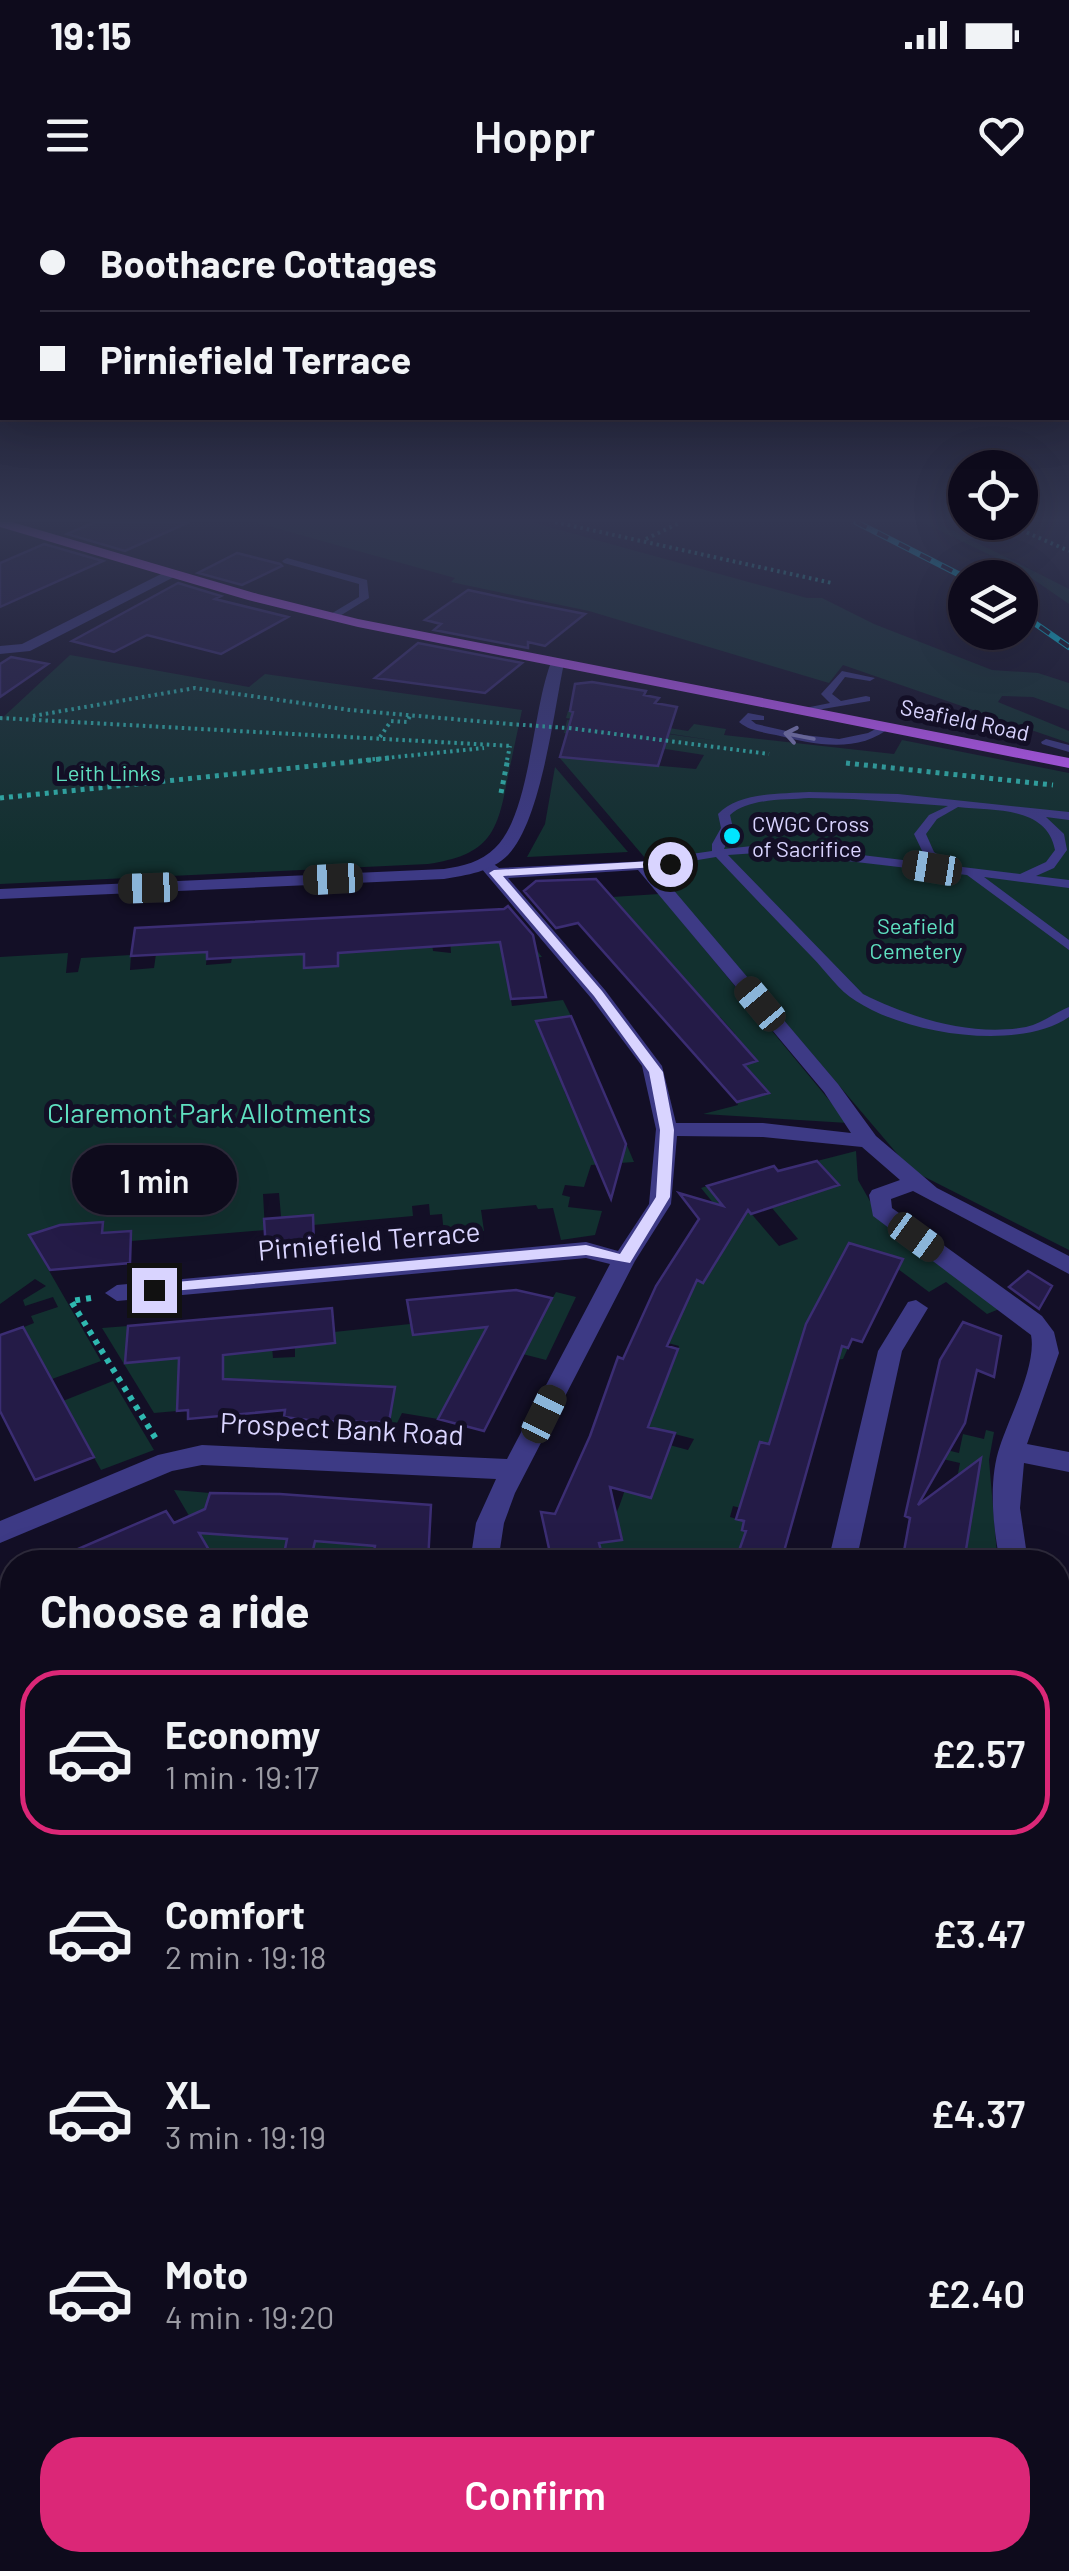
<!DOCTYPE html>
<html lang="en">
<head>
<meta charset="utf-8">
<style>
	body { margin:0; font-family:Barlow,sans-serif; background:#171425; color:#f1f3f6; height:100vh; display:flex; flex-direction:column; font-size:38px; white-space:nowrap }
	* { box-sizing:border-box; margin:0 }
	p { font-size:32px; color:#9b9ba3 }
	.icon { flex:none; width:55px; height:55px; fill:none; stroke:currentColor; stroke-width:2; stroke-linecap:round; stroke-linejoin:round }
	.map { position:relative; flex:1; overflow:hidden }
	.drawer { position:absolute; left:0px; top:1350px; width:1070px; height:1022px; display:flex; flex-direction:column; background:#0e0b1c; border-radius:40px 40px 0 0; box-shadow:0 10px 40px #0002,0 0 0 2px #2e2b3b }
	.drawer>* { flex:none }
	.banner { position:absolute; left:0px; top:0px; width:1070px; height:220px; box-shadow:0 10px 40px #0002,0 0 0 2px #2e2b3b; display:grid; align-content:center; height:220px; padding:0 40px; background:#0e0b1c }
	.tools { position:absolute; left:948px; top:250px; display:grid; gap:20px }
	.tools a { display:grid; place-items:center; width:90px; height:90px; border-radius:50%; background:#0e0b1c; box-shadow:0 10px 40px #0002,0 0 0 2px #2e2b3b; font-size:50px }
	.end { position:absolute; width:45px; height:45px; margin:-22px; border:12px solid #d9d4ff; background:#111; box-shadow:0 0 0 5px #111 }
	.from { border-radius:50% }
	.bubble { position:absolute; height:70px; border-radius:35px; background:#0e0b1c; box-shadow:0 10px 40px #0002,0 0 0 2px #2e2b3b; font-size:32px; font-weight:600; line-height:70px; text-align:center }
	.car { position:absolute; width:30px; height:60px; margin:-30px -15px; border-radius:12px; box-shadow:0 0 8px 2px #0007; background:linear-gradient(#222 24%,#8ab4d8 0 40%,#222 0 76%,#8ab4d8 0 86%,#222 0) }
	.banner b { display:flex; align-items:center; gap:35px; height:95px; font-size:38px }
	.banner b+b { border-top:2px solid #2e2b3b }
	.banner i { width:25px; height:25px; background:#f1f3f6 }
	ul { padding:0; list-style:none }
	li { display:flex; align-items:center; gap:30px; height:165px; margin:0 20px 15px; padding:0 20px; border:5px solid transparent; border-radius:40px }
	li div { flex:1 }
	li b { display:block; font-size:38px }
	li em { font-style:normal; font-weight:600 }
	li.current { border-color:#db2777 }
	li>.icon { width:90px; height:90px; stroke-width:1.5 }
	h2 { padding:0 40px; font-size:45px; line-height:120px }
	.primary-button { display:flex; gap:20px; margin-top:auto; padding:20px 40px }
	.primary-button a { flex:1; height:115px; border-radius:40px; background:#db2777; color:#fff; font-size:40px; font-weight:600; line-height:115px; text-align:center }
	.status { display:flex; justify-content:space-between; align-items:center; height:70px; padding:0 50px; background:#0e0b1c; direction:ltr }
	.status svg { height:28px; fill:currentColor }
	header { display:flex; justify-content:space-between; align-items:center; height:130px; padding:0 40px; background:#0e0b1c; font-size:45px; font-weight:600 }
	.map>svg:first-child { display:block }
	.green { fill:#12302f }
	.building { fill:#241b47; stroke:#3b2d73; stroke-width:2.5 }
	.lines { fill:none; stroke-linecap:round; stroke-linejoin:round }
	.path-far2 { stroke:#2fb8b0; stroke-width:4; stroke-dasharray:2.5 4; stroke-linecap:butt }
	.path-far1 { stroke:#2fb8b0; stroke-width:5; stroke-dasharray:4 5; stroke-linecap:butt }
	.path { stroke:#2fb8b0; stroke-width:6; stroke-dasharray:5 6; stroke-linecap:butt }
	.service { fill:#3d3a85; fill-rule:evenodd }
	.minor { fill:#3d3a85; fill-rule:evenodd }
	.tertiary { fill:#3d3a85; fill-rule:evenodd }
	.primary { fill:#c25bff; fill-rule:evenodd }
	.rail-casing { stroke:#00e5ff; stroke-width:6 }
	.rail { stroke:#130f26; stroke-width:4; stroke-dasharray:12; stroke-linecap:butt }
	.path-bridge { stroke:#2fb8b0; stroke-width:4; stroke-dasharray:2.5 4; stroke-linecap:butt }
	.oneway { stroke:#837fbc }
	.route { fill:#d9d4ff }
	.poi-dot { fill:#00e5ff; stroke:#130f26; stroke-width:4 }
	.labels { text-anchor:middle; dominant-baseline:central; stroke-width:10; stroke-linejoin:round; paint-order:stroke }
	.far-street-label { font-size:22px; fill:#d9d4ff; stroke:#130f26 }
	.far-park-label { font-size:22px; fill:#5fe0c0; stroke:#130f26 }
	.far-poi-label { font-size:22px; fill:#d9d4ff; stroke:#130f26; text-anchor:start }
	.park-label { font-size:28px; fill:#5fe0c0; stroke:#130f26 }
	.street-label { font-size:28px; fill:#d9d4ff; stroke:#130f26 }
</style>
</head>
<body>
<div class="status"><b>19:15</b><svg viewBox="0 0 49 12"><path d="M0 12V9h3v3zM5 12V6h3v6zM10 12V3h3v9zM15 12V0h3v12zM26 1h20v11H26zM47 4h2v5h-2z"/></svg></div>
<header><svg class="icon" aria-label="menu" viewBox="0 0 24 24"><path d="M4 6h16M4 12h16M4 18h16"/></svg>Hoppr<svg class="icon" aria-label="heart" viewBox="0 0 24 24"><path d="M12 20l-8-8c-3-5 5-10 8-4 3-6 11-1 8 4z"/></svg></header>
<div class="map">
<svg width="1069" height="2371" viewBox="0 0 1069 2371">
	<rect width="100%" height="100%" fill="#130f26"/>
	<path class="green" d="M254 322H531L807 398H822L874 424 992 470 1038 473 1069 483V510L1033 497 1002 496 998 502 1069 531V543L843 465 829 483 589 411 451 382 455 378Z
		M922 322H936L1069 389V404L1017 368Z
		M70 455 249 487 265 474 522 510C517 534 512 557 507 581 497 636 487 655 428 664L0 684V520Z
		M568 511 673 520 669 528 688 531 694 524 726 529 724 535 894 554 902 540 1069 573V1050L911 970 559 557 696 569 704 555 564 533 567 520 718 541 566 518Z
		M555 567 628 652 527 657 545 624Z
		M659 694 848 923 703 914 738 905 737 902 768 892 744 865 756 860 721 840 735 834 720 817 705 821 612 697Z
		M517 724 542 757 504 760 512 806 563 800 571 816 557 867 592 862 599 885 564 891 586 941 623 936 634 962 591 965 584 987 565 985 562 995 570 997 568 1007 602 1011 595 1035 561 1040 553 1008 538 1009 536 1005 481 1010 484 1031 444 1034 442 1014 430 1015 429 1004 412 1006 413 1016 313 1025 312 1015 296 1016 282 1028 279 993 263 994 265 1030 131 1041V1031L102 1033V1022L29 1036 101 1161 52 1179 43 1164 30 1169 33 1145 24 1127 34 1123 31 1116 58 1107 53 1097 25 1106 23 1100 46 1086 35 1079 0 1104V757L68 753 66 773 78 772 81 758 131 755 130 770 154 768 156 754 207 752 206 765 231 763 232 758 304 750V768L337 766V740L366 751 432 743 433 751 451 753 450 738Z
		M856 951 858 980 879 1017 1004 1107 987 1114 946 1082 929 1092 898 1069 902 1059 848 1044 806 1124 821 1140 848 1148 843 1159 793 1165 748 1310 733 1306 730 1317 744 1321 742 1330 758 1334 755 1343 742 1341 736 1362H604L599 1343C624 1309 629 1276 636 1236L688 1250 694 1239 601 1215 651 1219 679 1146 668 1143 690 1096V1078L704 1082 728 1021 701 988 707 986 720 1002 737 997 779 1046 798 1039 772 1008 798 1000 796 996 838 986 817 961Z
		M503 1090 492 1112 538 1124 556 1092 576 1097 546 1160 488 1145 473 1174 463 1172 438 1219 402 1213 397 1223 389 1222 395 1187 273 1180 272 1184 178 1192 177 1211 154 1213 102 1128 128 1126 126 1142 157 1160 271 1136 273 1158 295 1157V1135L335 1142 334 1132 477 1117 473 1094Z
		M113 1181 154 1250 101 1270 82 1236 58 1223 72 1217 63 1201Z
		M986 1230 994 1232 989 1260 997 1354 966 1348 950 1314 960 1263 925 1255 926 1245 959 1253 963 1234 984 1239Z
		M174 1290 210 1293 203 1317 213 1334 287 1339 286 1349 312 1350 315 1341 382 1303 372 1362H202L213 1357Z
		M0 1454 4 1461 12 1457V1569L0 1575Z
		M11 2248 8 2270H12V2360H852L848 2371H0V2249Z"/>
	<path class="building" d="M95 322H189L125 351 67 334Z
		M44 344 103 361 0 407V363Z
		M237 353 280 364 282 366 242 385 198 373Z
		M178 383 221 396 215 399 288 417 221 454 147 435 114 452 72 441Z
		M468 390 524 402 585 414 545 446 528 442V448L434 430 441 424 425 420Z
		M418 443 522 463 485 493 375 478Z
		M11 457 48 464 0 497V464Z
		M592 482 646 491 644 495 659 498 655 503 677 507 658 566 560 557 573 512 570 511 575 484Z
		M596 679 757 861 744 865 769 893 737 902 578 723 556 728 524 691 536 681Z
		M508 706 533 735 546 797 511 799 500 742 338 753V766L304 768V754L207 759V752L131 756 135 728 504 709Z
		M571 816 626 944 611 999 536 821Z
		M817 961 839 985 751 1014 748 1010 703 1083 697 1080 667 1146 678 1149 648 1227 675 1233 651 1298 610 1287 622 1340 599 1343 604 1362H552L541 1312 555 1314 590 1236 618 1157 623 1159 656 1086 699 1019 679 993 723 1006 707 986 774 966 778 971Z
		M313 1015 314 1046 266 1050 264 1019Z
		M103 1022 102 1033 131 1031 130 1063 50 1070 29 1035 60 1025Z
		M849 1043 903 1059 862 1142 852 1139 848 1148 842 1146 781 1362H735L746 1331 742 1330 744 1321 736 1319 760 1242 769 1244 806 1124Z
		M1028 1071 1052 1086 1039 1109 1009 1087Z
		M516 1090 552 1098 484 1231 438 1219 487 1127 413 1135 407 1100Z
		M332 1108 335 1143 223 1155V1179L395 1187 389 1222 316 1221 284 1217 285 1210 188 1219V1210L177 1211 179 1158 125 1163 128 1126Z
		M963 1122 1001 1136 994 1177 977 1170 965 1223 918 1305 981 1258 964 1362H902L910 1318 905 1316 940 1160Z
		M23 1127 94 1257 35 1280 0 1211V1135Z
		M210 1293 280 1294 431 1305 428 1362H372L375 1346 315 1341 313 1350 285 1349 287 1339 199 1333 216 1362H48L166 1311 174 1323 205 1309Z"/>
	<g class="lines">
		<path class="path-far2" d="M555 322 832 383
			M1003 322 1069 351
			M646 339 681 322
			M33 516 195 488 350 510 510 524
			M0 518 512 546
			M569 528 769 554
			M380 537 391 521 407 522 410 516
			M366 560 484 548
			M507 560 510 546"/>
		<path class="path-far1" d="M846 563 1053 585
			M501 593 508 558
			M0 598 390 558"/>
		<path class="path" d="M91 1098 71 1101 156 1239"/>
		<path class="service" d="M287 358 367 380 369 398 335 419H329V415L359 397V384L284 363 282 361Z
			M842 471 875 478 870 481 845 477 832 494 841 501 866 496 870 497V501L805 512V508L830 503 821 494Z
			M748 513 764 516V520H751L756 524 804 535 839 539 868 533 887 523 892 526C859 554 815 545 776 535 762 532 750 531 739 522Z
			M923 516 1014 533 1019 536 1014 539 919 521V517Z
			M1046 539 1069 545V552L1042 544 1041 542Z
			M809 592 898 594 1069 612V620L1046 617 1064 634 1067 650 1054 668 1036 676 1069 680V688L984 677 1069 740V750L967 675 771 652 728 655 863 794C911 818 972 837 1026 827 1043 823 1054 813 1069 807V817C1018 852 906 834 856 801 839 791 826 771 812 757 780 724 748 691 716 657L643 669 637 665 643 661 712 651V644L721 628 718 614C738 592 780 594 809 592ZM809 598 853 599 948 606 929 615 914 634 925 657 936 664 771 644 724 649 733 628 730 615C748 598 785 600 809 598ZM958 607C994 611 1047 606 1055 650L1046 662 1020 674 954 666 934 652 926 634 937 619Z"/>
		<path class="minor" d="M169 370 176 374 174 377 30 451 0 454V446L22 444Z
			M487 659 499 668 649 661 838 884 876 936 937 988 1069 1056V1074L913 991 891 999 892 1008 1042 1116 1054 1132 1059 1153 1027 1244 1069 1252V1272L1024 1263 1020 1308 1028 1362H1000C993 1327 988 1280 1000 1246 1010 1216 1037 1164 1031 1135L873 1016 869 995 872 990 900 980 862 947 763 937 677 936 671 1004 635 1061 515 1293 504 1323 498 1362H470L476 1323 496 1279 202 1265 172 1271 0 1343V1321L158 1255 202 1245 507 1259 610 1064 586 1058 117 1101 105 1093 117 1085 586 1042 618 1051 649 1004 656 929 642 866 591 798 481 668V660ZM638 670 824 892 851 933 763 923H676L662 866 605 790 508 678Z
			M916 1100 928 1108 902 1151 856 1362H828L878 1151 908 1102Z
			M1058 1442 1069 1447V1482L1058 1477Z
			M12 1714V1747L0 1752V1719Z
			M12 2063V2101L0 2102V2064Z"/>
		<path class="tertiary" d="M552 460 564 463C554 511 541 621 508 655 491 672 467 675 444 679L0 699V689L444 669C463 666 481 662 495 648 531 614 532 508 552 460Z"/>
		<path class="primary" d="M0 322H12L258 394 358 419 1069 558V568L358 427 248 400 0 327Z"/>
		<defs>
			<path id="rail" d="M856 322 966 378
				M1020 413 1069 447"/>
		</defs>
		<use href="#rail" class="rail-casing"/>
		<use href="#rail" class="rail"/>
		<path class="path-bridge" d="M510 524 567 528"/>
	</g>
	<defs><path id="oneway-shaft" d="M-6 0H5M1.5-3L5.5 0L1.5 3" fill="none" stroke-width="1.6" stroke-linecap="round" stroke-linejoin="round" transform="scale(2.5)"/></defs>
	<use class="oneway" href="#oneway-shaft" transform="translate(799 536) rotate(-169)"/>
	<linearGradient id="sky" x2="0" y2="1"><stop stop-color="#0a0815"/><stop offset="0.49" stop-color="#333752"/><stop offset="1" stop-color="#333752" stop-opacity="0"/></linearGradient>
	<rect width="1069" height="654" fill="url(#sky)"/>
	<path class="route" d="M670 660 674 666 503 676 602 791 663 872 674 930 670 997 630 1063 586 1055 149 1093V1086L154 1084 586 1045 620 1054 656 997 660 930 649 872 594 796 489 673 494 670Z"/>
	<circle class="poi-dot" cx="732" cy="636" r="10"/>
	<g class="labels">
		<g class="far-street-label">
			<text transform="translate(965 519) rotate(12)">Seafield Road</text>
		</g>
		<g class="far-park-label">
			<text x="108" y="572">Leith Links</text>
			<text x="916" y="725">Seafield<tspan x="916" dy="25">Cemetery</tspan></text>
		</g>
		<g class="far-poi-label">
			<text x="752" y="623">CWGC Cross<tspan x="752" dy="25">of Sacrifice</tspan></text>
		</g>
		<g class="park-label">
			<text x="209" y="912">Claremont Park Allotments</text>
		</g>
		<g class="street-label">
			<text transform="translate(369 1040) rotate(-5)">Pirniefield Terrace</text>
			<text transform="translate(342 1228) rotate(3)">Prospect Bank Road</text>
		</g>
	</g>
</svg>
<div class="tools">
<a><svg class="icon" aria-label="locate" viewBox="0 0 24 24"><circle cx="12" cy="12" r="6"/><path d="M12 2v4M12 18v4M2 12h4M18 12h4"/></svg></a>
<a><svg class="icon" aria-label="layers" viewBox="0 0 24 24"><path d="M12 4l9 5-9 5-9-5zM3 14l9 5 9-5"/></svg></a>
</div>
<i class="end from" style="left:670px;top:664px"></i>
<i class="end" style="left:154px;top:1090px"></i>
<div class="bubble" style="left:72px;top:945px;width:165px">1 min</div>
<i class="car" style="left:932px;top:668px;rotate:279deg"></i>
<i class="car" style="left:333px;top:679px;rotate:267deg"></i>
<i class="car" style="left:148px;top:688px;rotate:268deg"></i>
<i class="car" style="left:760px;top:804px;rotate:320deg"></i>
<i class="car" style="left:916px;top:1037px;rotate:126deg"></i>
<i class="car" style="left:544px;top:1214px;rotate:26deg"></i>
<div class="banner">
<b><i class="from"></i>Boothacre Cottages</b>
<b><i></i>Pirniefield Terrace</b>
</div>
<section class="drawer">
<h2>Choose a ride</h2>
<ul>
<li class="current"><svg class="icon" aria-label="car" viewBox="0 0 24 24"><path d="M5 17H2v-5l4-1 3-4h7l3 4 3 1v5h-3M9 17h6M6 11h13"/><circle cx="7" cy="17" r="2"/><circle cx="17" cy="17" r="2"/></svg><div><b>Economy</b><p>1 min · 19:17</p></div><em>£2.57</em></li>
<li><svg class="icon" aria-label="car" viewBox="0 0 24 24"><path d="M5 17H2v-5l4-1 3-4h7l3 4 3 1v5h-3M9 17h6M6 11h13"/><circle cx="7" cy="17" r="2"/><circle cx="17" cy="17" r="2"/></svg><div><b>Comfort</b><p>2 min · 19:18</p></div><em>£3.47</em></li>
<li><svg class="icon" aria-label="car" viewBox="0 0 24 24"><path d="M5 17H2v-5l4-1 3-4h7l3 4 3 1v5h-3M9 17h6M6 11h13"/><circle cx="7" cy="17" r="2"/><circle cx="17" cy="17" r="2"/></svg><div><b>XL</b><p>3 min · 19:19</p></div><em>£4.37</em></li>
<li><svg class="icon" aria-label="car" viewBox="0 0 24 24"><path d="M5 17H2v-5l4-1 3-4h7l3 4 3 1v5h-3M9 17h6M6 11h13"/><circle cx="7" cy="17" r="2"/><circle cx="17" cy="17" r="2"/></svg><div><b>Moto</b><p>4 min · 19:20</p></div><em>£2.40</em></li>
</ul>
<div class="primary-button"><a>Confirm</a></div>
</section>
</div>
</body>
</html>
